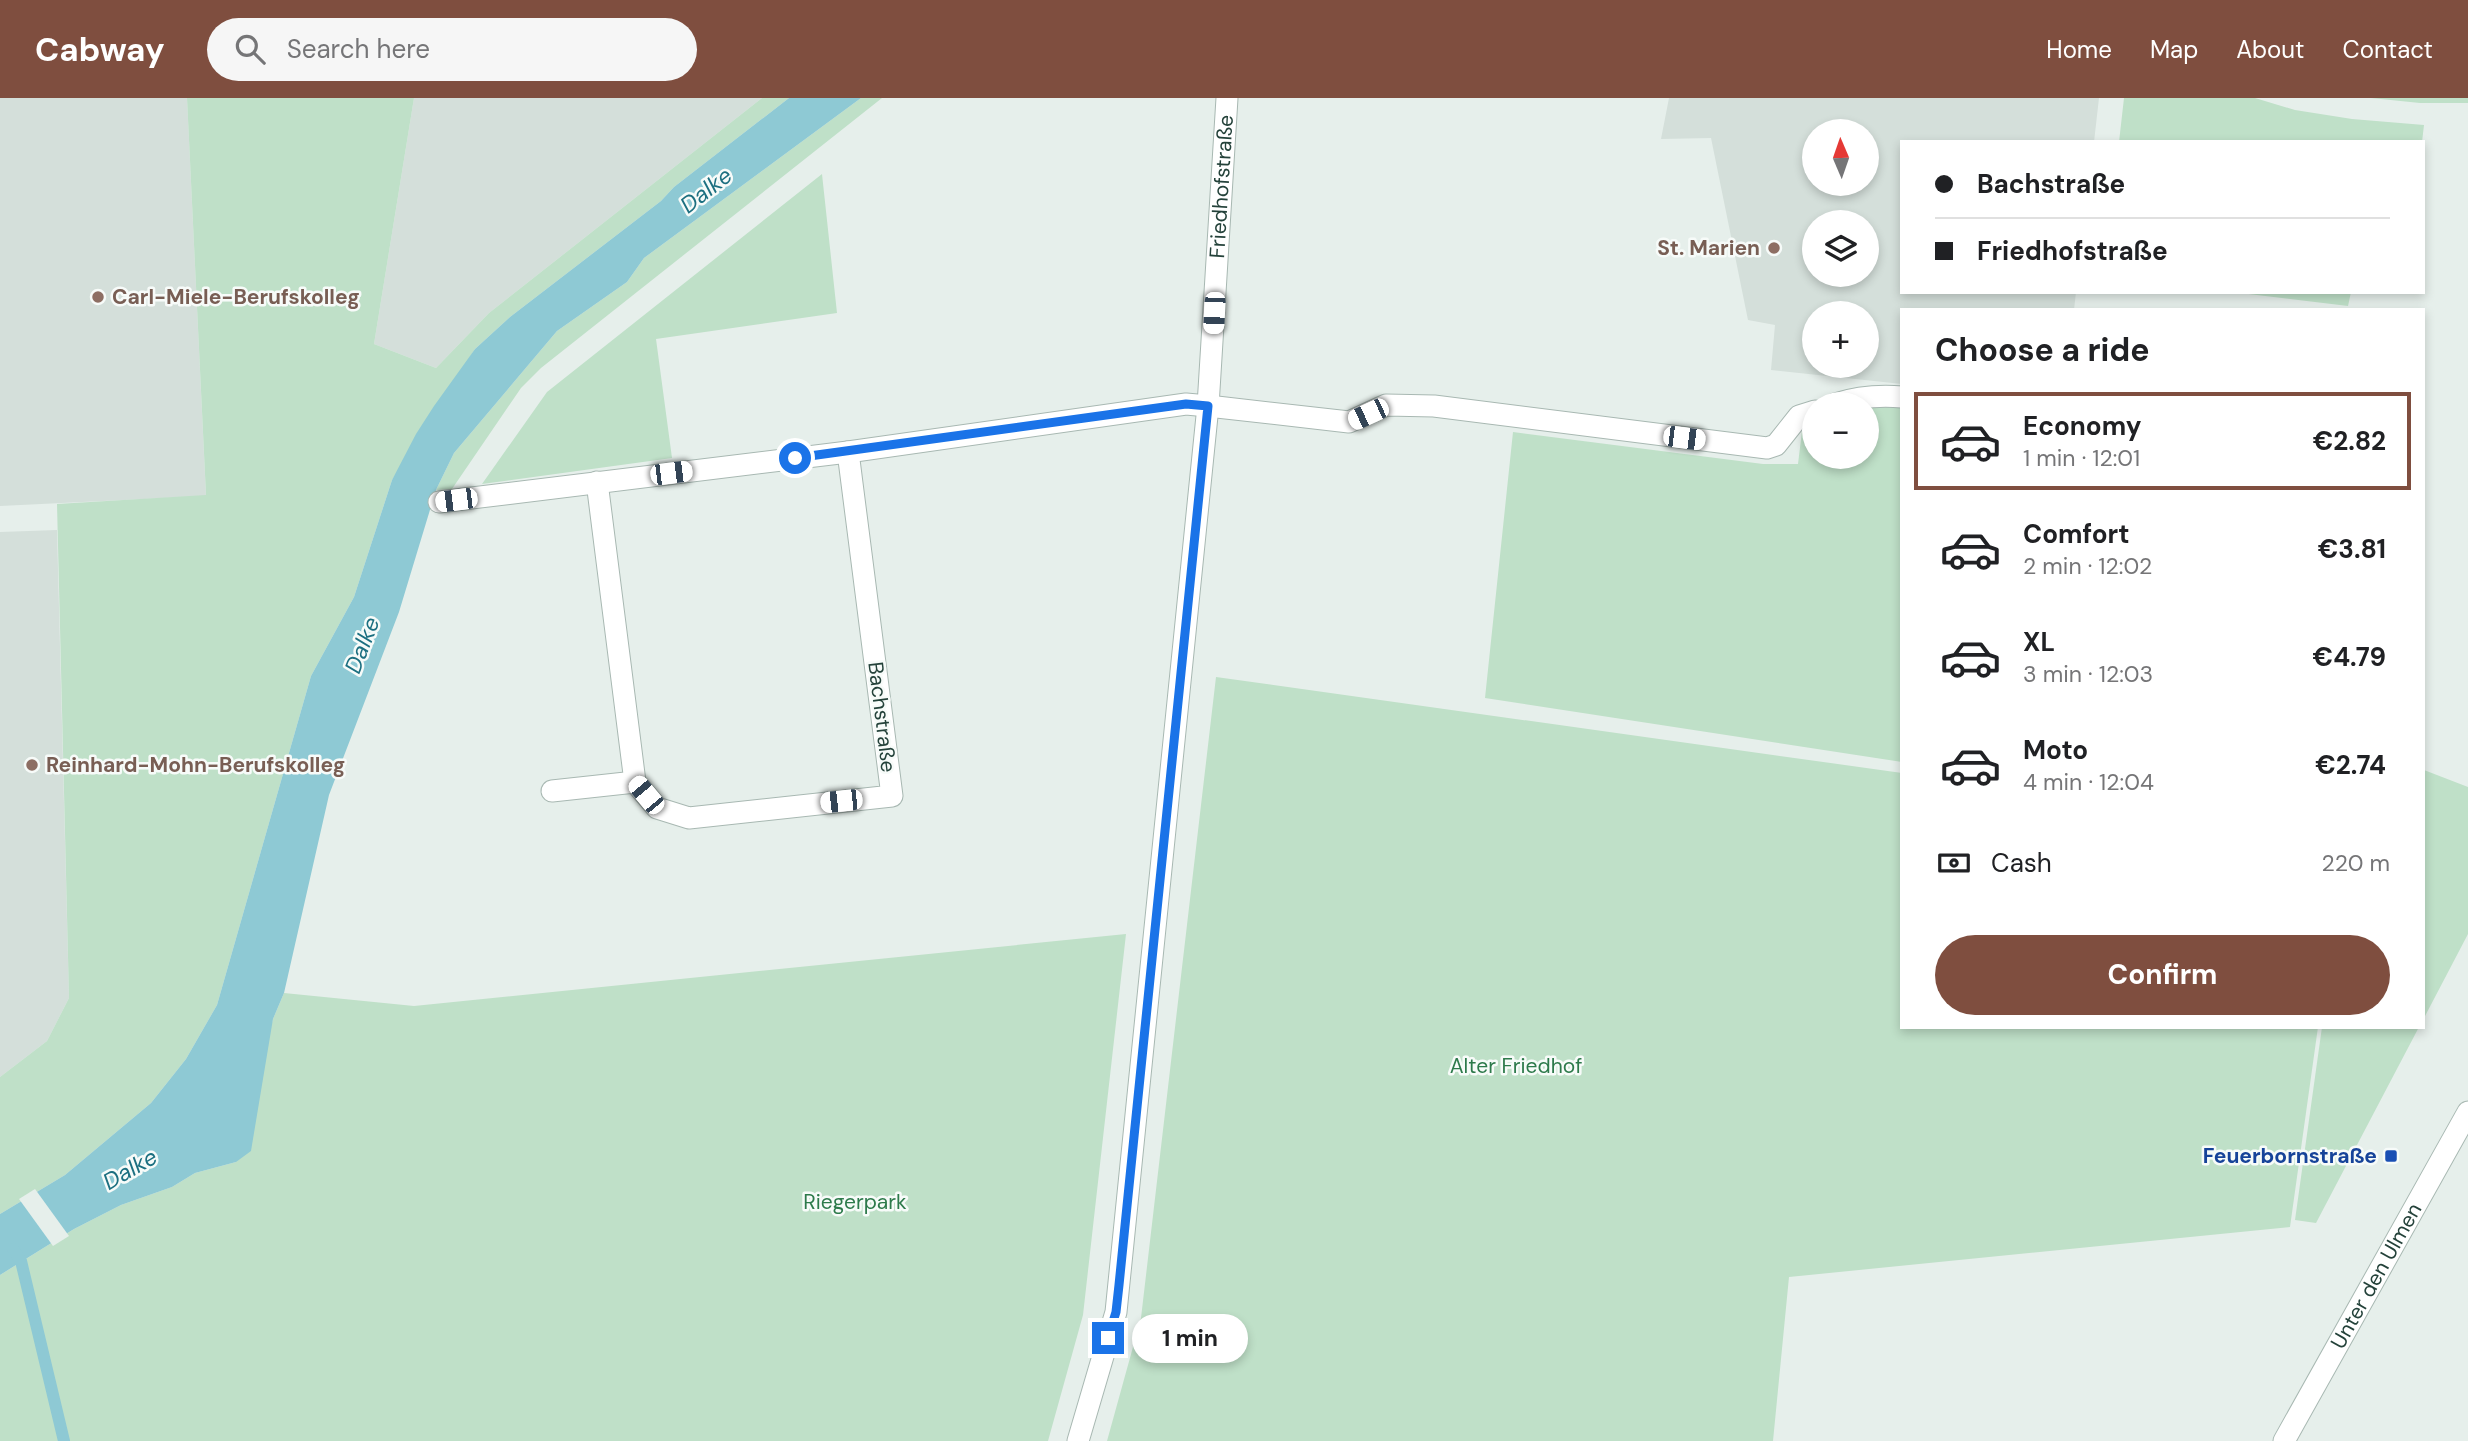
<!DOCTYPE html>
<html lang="en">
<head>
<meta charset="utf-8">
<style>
	body { margin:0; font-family:"DM Sans",sans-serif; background:#f6f6f6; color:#202124; height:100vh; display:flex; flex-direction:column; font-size:26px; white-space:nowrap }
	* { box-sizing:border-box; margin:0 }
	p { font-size:23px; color:#757577 }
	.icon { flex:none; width:38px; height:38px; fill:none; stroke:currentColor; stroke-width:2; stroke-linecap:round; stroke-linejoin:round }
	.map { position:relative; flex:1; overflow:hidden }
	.panel { position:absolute; left:1900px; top:210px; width:525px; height:721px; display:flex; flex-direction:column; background:#fff; border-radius:0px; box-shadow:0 4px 10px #0003 }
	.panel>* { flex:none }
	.top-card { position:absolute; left:1900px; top:42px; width:525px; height:154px; border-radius:0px; box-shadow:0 4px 10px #0003; display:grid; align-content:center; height:154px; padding:0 35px; background:#fff }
	.needle { width:46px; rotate:358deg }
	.tools { position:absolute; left:1802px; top:21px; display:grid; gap:14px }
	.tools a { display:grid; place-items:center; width:77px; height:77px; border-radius:50%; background:#fff; box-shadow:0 4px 10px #0003; font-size:35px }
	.end { position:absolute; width:32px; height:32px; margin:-16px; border:9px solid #1a73e8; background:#fff; box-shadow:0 0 0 4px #fff }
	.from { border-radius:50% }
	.bubble { position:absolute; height:49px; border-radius:24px; background:#fff; box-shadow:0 4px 10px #0003; font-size:23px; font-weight:700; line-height:49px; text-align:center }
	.car { position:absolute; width:21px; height:42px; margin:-21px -10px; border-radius:9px; box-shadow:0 0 5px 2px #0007; background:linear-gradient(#fff 24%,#345 0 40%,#fff 0 76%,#345 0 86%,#fff 0) }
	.top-card b { display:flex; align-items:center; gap:24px; height:66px; font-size:26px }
	.top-card b+b { border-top:2px solid #e0e0e0 }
	.top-card i { width:18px; height:18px; background:#202124 }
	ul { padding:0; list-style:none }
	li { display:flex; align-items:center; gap:21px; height:98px; margin:0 14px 10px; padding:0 21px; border:4px solid transparent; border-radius:0px }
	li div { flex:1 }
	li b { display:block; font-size:26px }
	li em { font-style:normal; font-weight:700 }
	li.current { border-color:#7f4e3f }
	li>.icon { width:63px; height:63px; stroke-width:1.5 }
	h2 { padding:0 35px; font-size:32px; line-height:84px }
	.pay { display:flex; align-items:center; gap:18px; height:77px; padding:0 35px; font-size:26px }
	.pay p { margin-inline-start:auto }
	.cta { display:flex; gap:14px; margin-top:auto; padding:14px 35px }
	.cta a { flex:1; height:80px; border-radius:42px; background:#7f4e3f; color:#fff; font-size:28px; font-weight:700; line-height:80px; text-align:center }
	header { display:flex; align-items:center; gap:42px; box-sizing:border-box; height:98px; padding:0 35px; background:#7f4e3f; color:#fff }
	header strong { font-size:33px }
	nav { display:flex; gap:38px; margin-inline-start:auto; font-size:24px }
	.search { width:490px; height:63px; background:#f6f6f6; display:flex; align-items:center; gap:18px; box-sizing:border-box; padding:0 24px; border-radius:38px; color:#757577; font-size:26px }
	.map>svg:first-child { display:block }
	.built { fill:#d4dfda; fill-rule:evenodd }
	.green { fill:#bfe0c8 }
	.water { fill:#8ec9d4 }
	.pier { fill:#e6efeb }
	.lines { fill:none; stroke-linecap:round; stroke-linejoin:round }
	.stream { stroke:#8ec9d4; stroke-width:12 }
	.service-casing { stroke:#a8b8b2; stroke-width:23 }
	.minor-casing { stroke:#a8b8b2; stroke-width:23 }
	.tertiary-casing { stroke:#a8b8b2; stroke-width:23 }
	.service { stroke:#fff; stroke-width:21 }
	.minor { stroke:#fff; stroke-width:21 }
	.tertiary { stroke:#fff; stroke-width:21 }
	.route { stroke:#1a73e8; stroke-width:9 }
	.education-dot { fill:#8d6e63; stroke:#f7fbf9; stroke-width:2.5 }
	.transit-dot { fill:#1a4fb4; stroke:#f7fbf9; stroke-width:2.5 }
	.labels { text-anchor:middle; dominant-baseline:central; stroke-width:5; stroke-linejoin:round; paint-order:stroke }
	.street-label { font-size:21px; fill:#24423a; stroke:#f7fbf9 }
	.education-label { font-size:21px; font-weight:bold; fill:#785e54; stroke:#f7fbf9; text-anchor:start }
	.park-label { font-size:21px; fill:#2d7a4b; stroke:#f7fbf9 }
	.transit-label { font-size:21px; font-weight:bold; fill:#164399; stroke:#f7fbf9; text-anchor:end }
	.water-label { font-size:23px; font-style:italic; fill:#1c6f80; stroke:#f7fbf9 }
</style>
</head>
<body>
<header>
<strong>Cabway</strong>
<div class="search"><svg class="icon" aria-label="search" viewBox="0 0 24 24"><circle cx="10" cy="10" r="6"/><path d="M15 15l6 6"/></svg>Search here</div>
<nav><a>Home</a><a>Map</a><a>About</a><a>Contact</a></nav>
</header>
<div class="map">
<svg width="2468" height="1343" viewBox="0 0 2468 1343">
	<rect width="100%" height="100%" fill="#e6efeb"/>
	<path class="built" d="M0 0H187L206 398 0 408Z
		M414 0H762L489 215 436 270 374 246Z
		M1669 0H2099L2094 44H1902V194H2076L2074 212H1902V286L1771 272 1775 227 1748 222 1711 40 1661 41ZM1815 33H1867V86H1815ZM1815 124H1867V177H1815ZM1815 215H1867V268H1815Z
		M57 432 69 900 47 943 0 979V434Z"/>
	<path class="green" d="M187 0H414L374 246 436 270 489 215 762 0H789L674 89 661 103 510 219 475 251 392 382 354 499 311 578 217 907 186 961 151 1005 65 1077 0 1116V979L47 943 69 900 57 406 206 397Z
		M861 0H882L541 270 521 290 452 391 436 392 454 355 557 233 627 184 644 160Z
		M2124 0H2255L2295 12 2352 21 2424 27 2422 44H2119Z
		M2371 0H2468V5H2420Z
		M822 76 837 215 656 241 672 360 482 386 547 294Z
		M2232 194H2351L2348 208Z
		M1902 308V664L1485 600 1513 334 1763 366H1798L1802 333 1815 326V359H1867V309Z
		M1216 579 1902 675V929H2318L2290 1129 1789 1179 1773 1343H1107L1141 1220Z
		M2424 672 2468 689V836L2424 920Z
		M1126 836 1083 1217 1048 1343H0V1177L74 1131 121 1107 172 1089 195 1075 236 1064 273 921 284 895 414 908Z
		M2322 929H2419L2316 1125 2295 1122Z"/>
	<path class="water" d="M789 0H861L644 160 627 184 557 233 454 355 436 392 399 514 329 697 284 895 273 921 251 1053 236 1064 195 1075 172 1089 121 1107 74 1131 0 1177V1116L65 1077 151 1005 186 961 217 907 311 578 354 499 392 382 416 336 434 308 475 251 510 219 661 103 674 89Z"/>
	<path class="pier" d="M35 1091 69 1138 53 1148 19 1101Z"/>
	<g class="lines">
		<path class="stream" d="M13 1151 21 1163 64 1343"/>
		<defs>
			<path id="service" d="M1835 306C1857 299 1879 297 1902 299
				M1208 308 1349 324 1386 307 1434 308 1767 350 1776 347 1799 318 1815 313"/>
			<g id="minor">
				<path d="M597 384 635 684 657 710 689 720 892 698 848 354"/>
				<path d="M439 404 848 354 1186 306 1208 308"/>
				<path d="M552 693 635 684"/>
				<path id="s1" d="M1078 1343 1116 1214 1208 308 1227 0"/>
			</g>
			<g id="tertiary">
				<path id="s2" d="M2284 1343 2468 1014"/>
			</g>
		</defs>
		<use href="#service" class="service-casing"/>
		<use href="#minor" class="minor-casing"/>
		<use href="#tertiary" class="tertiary-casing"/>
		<use href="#service" class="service"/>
		<use href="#minor" class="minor"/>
		<use href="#tertiary" class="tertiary"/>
	</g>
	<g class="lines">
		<path class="route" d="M795 360 1186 306 1208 308 1119 1187 1116 1214 1108 1240"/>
	</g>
	<g class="education-dot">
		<circle cx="1774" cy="150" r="7"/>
		<circle cx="98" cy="199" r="7"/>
		<circle cx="32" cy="667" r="7"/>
	</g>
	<rect class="transit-dot" x="2384" y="1051" width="14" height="14" rx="3.5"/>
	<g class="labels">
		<g class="street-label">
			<text stroke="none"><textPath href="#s1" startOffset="1265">Friedhofstraße</textPath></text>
			<text transform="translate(882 619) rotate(83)">Bachstraße</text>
			<text stroke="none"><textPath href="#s2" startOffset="189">Unter den Ulmen</textPath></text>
		</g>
		<g class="education-label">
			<text x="1760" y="150" text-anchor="end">St. Marien</text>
			<text x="112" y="199">Carl-Miele-Berufskolleg</text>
			<text x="46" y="667">Reinhard-Mohn-Berufskolleg</text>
		</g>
		<g class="park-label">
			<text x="1516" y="968">Alter Friedhof</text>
			<text x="855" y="1104">Riegerpark</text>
		</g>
		<g class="transit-label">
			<text x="2377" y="1058">Feuerbornstraße</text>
		</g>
		<g class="water-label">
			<text transform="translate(706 92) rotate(-38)">Dalke</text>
			<text transform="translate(362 547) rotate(-69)">Dalke</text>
			<text transform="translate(130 1071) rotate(-30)">Dalke</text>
		</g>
	</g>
</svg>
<div class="tools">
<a><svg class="needle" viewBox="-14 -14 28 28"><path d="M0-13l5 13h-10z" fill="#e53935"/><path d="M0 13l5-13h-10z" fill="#757577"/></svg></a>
<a><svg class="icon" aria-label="layers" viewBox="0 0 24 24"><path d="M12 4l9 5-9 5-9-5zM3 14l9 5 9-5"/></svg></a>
<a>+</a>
<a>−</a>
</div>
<i class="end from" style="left:795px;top:360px"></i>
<i class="end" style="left:1108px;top:1240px"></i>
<div class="bubble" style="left:1132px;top:1216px;width:116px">1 min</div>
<i class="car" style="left:1214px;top:215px;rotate:183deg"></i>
<i class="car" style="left:1368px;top:316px;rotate:245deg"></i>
<i class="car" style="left:1684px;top:340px;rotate:97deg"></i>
<i class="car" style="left:671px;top:375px;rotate:83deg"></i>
<i class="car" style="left:456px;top:402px;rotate:263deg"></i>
<i class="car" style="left:646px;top:697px;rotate:320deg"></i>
<i class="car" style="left:841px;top:703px;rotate:264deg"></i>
<div class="top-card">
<b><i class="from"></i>Bachstraße</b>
<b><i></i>Friedhofstraße</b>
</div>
<section class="panel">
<h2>Choose a ride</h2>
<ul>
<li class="current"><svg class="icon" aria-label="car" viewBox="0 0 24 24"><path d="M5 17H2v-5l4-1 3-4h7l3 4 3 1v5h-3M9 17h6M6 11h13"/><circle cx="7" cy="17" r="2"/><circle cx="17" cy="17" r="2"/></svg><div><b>Economy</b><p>1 min · 12:01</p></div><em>€2.82</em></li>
<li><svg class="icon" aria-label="car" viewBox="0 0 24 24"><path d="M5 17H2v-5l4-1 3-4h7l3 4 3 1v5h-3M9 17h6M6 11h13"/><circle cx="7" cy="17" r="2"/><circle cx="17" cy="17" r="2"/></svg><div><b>Comfort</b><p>2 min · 12:02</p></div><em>€3.81</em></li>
<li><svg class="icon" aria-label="car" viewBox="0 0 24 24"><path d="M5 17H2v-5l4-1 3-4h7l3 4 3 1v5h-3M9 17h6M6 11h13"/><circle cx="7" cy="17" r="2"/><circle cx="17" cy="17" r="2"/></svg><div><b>XL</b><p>3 min · 12:03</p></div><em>€4.79</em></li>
<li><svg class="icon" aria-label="car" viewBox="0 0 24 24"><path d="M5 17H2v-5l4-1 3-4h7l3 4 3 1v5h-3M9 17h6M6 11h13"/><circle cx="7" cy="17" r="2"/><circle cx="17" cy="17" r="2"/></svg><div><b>Moto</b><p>4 min · 12:04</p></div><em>€2.74</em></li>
</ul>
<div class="pay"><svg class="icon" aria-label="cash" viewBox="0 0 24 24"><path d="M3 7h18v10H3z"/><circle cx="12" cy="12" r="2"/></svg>Cash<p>220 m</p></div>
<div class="cta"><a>Confirm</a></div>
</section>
</div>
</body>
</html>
